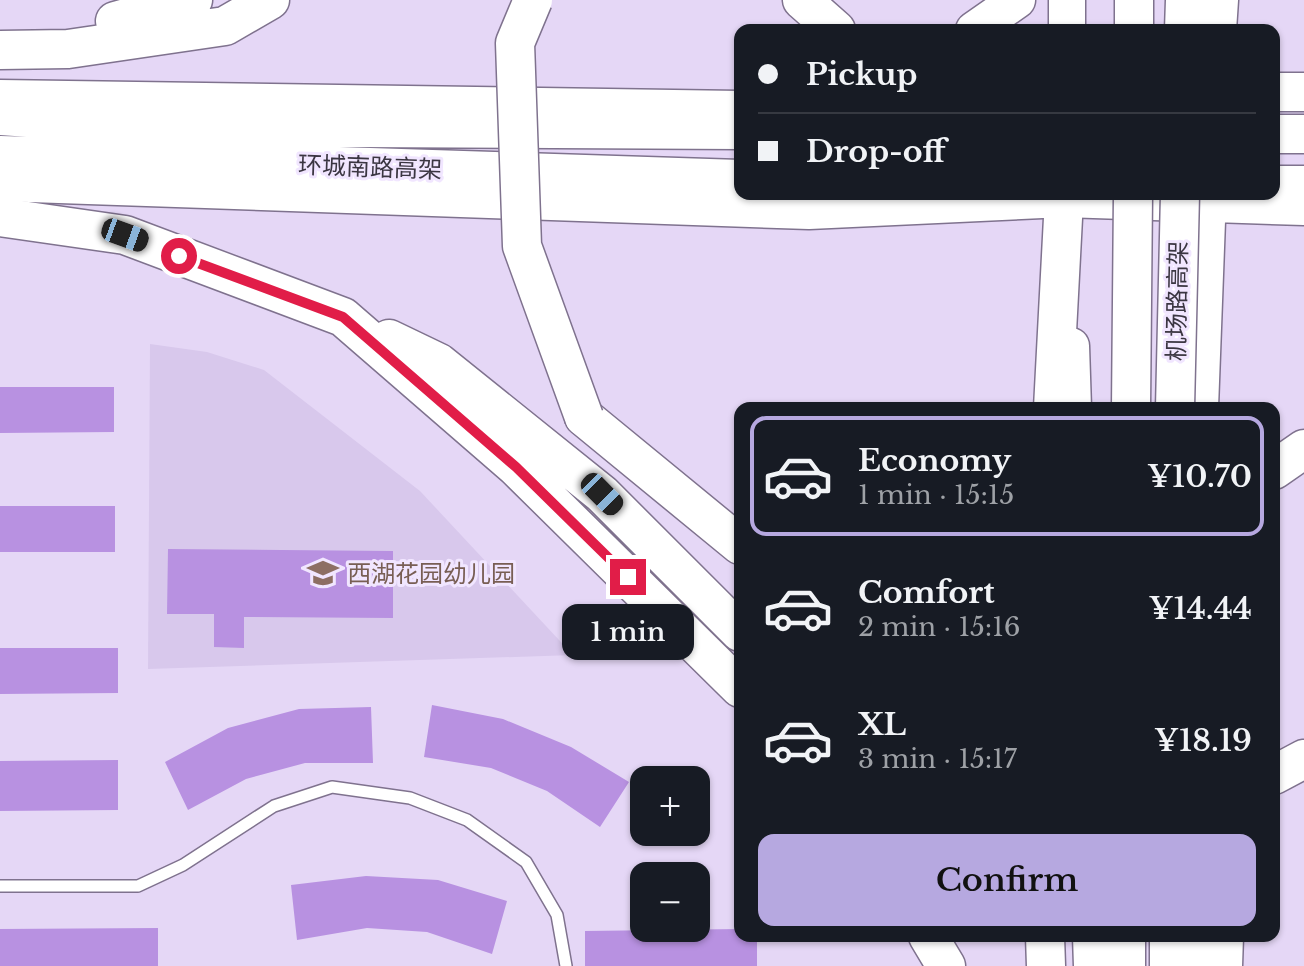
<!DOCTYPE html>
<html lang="en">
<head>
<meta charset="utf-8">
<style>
	body { margin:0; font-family:"Libre Baskerville","Noto Sans SC",serif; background:#20242c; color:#f1f3f6; height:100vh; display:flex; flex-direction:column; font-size:30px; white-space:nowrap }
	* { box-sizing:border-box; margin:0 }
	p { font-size:26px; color:#9ea1a6 }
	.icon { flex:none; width:44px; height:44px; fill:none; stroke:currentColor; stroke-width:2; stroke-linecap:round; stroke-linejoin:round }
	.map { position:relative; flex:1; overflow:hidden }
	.panel { position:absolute; left:734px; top:402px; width:546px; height:540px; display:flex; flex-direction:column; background:#171b24; border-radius:16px; box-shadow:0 2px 6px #0004 }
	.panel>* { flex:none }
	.top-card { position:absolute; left:734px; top:24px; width:546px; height:176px; border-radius:16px; box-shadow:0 2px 6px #0004; display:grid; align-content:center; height:176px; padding:0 24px; background:#171b24 }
	.fabs { position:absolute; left:630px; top:766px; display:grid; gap:16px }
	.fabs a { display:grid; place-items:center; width:80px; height:80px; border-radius:16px; background:#171b24; box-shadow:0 2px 6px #0004; font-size:40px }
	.end { position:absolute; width:36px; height:36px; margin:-18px; border:10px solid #e11d48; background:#fff; box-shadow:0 0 0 4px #fff }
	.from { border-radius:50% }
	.bubble { position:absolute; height:56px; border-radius:16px; background:#171b24; box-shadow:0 2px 6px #0004; font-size:26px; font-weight:600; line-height:56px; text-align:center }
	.car { position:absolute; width:24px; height:48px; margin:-24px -12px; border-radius:10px; box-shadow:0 0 6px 2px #0007; background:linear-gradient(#222 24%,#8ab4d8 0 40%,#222 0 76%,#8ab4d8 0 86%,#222 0) }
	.top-card b { display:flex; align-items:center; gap:28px; height:76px; font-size:30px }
	.top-card b+b { border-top:2px solid #363941 }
	.top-card i { width:20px; height:20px; background:#f1f3f6 }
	ul { padding:14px 0 0; list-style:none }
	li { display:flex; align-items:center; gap:24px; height:120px; margin:0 16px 12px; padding:0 8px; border:4px solid transparent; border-radius:16px }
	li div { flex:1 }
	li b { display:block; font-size:30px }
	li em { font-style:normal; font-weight:600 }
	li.active { border-color:#b6a8e0 }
	li>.icon { width:72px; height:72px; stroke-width:1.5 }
	.primary-button { display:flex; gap:16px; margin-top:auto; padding:16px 24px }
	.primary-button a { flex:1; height:92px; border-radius:16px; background:#b6a8e0; color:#111; font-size:32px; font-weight:600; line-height:92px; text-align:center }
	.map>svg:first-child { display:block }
	.built { fill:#d8c8ec }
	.building { fill:#b891e1 }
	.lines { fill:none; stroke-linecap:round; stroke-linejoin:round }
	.service-casing { stroke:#7f728e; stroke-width:14 }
	.primary-casing { stroke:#7f728e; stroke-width:39 }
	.trunk-casing { stroke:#7f728e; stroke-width:41 }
	.service { stroke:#fff; stroke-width:11 }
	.primary { stroke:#fff; stroke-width:36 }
	.trunk { stroke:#fff; stroke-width:38 }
	.trunk-bridge-casing { stroke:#7f728e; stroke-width:41; stroke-linecap:butt }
	.trunk-bridge { stroke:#fff; stroke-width:38 }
	.route { stroke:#e11d48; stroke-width:10 }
	.labels { text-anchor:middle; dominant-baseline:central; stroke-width:6; stroke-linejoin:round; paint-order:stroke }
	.street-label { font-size:24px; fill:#3b3642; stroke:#f1e6ff }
	.education-label { font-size:24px; fill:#785e54; stroke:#f1e6ff; text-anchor:start }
</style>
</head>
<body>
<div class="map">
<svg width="1304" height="966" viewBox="0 0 1304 966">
	<rect width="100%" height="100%" fill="#e5d7f6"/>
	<path class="built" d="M150 344 207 352 264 370 420 491 573 655 148 669Z"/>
	<path class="building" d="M0 387H114V432L0 433Z
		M0 506H115V552H0Z
		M168 549 393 551V618L244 617V648L214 647V614H167Z
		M0 648H118V693L0 694Z
		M432 705 503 719 571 747 629 782 600 827 547 791 491 768 424 757Z
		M371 707 373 763H305L246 779 188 810 165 762 228 728 299 709Z
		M118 760V810L0 811V761Z
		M366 876 438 880 507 901 492 954 427 932 367 928 297 940 291 885Z
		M158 928V966H0V929Z
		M740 929V936H757V966H585V931Z"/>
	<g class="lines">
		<defs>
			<path id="service" d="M0 886H138L183 865 274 806 332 787 410 798 467 820 526 862 557 915 566 966"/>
			<path id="primary" d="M974 30 1017 0
				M1067 30V0
				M1218 30 1220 0
				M0 98 740 109
				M0 183 809 211 1064 199 1304 207
				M1071 346 1073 408
				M1200 408 1208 194
				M1091 936 1092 966
				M1191 966V936"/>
			<path id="trunk" d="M802 0 836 30
				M115 21 193 0
				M1134 30V0
				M1184 30 1185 0
				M0 50 68 49 225 26 270 0
				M1274 92H1304
				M0 116 160 127 740 130
				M1274 134H1304
				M0 155 740 179
				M1274 185H1304
				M0 217 125 235 343 317 516 467 740 688
				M389 339 439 363 602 494 740 632
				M1053 408 1064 199
				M584 417 740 545
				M1274 470 1304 449
				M1274 775 1304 759
				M928 936 946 966
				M1045 936 1046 966
				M1169 936V966
				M1126 966V936
				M1223 966 1224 936"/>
		</defs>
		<use href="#service" class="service-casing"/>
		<use href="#primary" class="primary-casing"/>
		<use href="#trunk" class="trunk-casing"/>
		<use href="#service" class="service"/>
		<use href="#primary" class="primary"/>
		<use href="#trunk" class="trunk"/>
		<defs>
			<path id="trunk-bridge" d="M533 0 515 43 522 246 584 417
				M1131 408 1133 194
				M1175 408 1180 194"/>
		</defs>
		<use href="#trunk-bridge" class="trunk-bridge-casing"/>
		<use href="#trunk-bridge" class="trunk-bridge"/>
	</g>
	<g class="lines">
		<path class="route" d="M179 256 343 317 516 467 628 577"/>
	</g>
	<defs>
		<symbol id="school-bare" viewBox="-9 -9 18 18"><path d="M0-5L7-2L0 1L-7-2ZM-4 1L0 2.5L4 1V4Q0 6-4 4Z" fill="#8d6e63" stroke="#f1e6ff" stroke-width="2.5" paint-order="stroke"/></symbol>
	</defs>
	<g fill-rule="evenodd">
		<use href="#school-bare" x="301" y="551" width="44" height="44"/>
	</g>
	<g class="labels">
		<g class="street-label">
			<text transform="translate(370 167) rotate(2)">环城南路高架</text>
			<text transform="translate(1177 301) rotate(-89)">机场路高架</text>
		</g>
		<g class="education-label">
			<text x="347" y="573">西湖花园幼儿园</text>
		</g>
	</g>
</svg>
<div class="fabs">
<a>+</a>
<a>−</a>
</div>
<i class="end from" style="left:179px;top:256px"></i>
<i class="end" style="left:628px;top:577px"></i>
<div class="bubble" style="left:562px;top:604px;width:132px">1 min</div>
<i class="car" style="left:125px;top:235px;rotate:110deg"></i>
<i class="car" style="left:602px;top:494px;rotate:135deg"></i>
<div class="top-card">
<b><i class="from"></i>Pickup</b>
<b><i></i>Drop-off</b>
</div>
<section class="panel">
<ul>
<li class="active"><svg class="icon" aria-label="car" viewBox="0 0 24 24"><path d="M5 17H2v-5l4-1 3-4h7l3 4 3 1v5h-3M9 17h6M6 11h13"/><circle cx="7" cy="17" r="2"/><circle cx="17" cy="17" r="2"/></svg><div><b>Economy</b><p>1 min · 15:15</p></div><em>¥10.70</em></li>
<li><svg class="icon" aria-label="car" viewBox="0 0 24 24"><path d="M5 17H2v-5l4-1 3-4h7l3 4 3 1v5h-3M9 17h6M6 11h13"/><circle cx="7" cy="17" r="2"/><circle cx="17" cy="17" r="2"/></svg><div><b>Comfort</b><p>2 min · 15:16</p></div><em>¥14.44</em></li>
<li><svg class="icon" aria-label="car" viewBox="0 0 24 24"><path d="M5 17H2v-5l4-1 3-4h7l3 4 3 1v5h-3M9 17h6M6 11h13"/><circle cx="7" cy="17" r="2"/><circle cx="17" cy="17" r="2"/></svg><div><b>XL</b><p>3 min · 15:17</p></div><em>¥18.19</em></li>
</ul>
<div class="primary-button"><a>Confirm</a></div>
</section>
</div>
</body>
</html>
